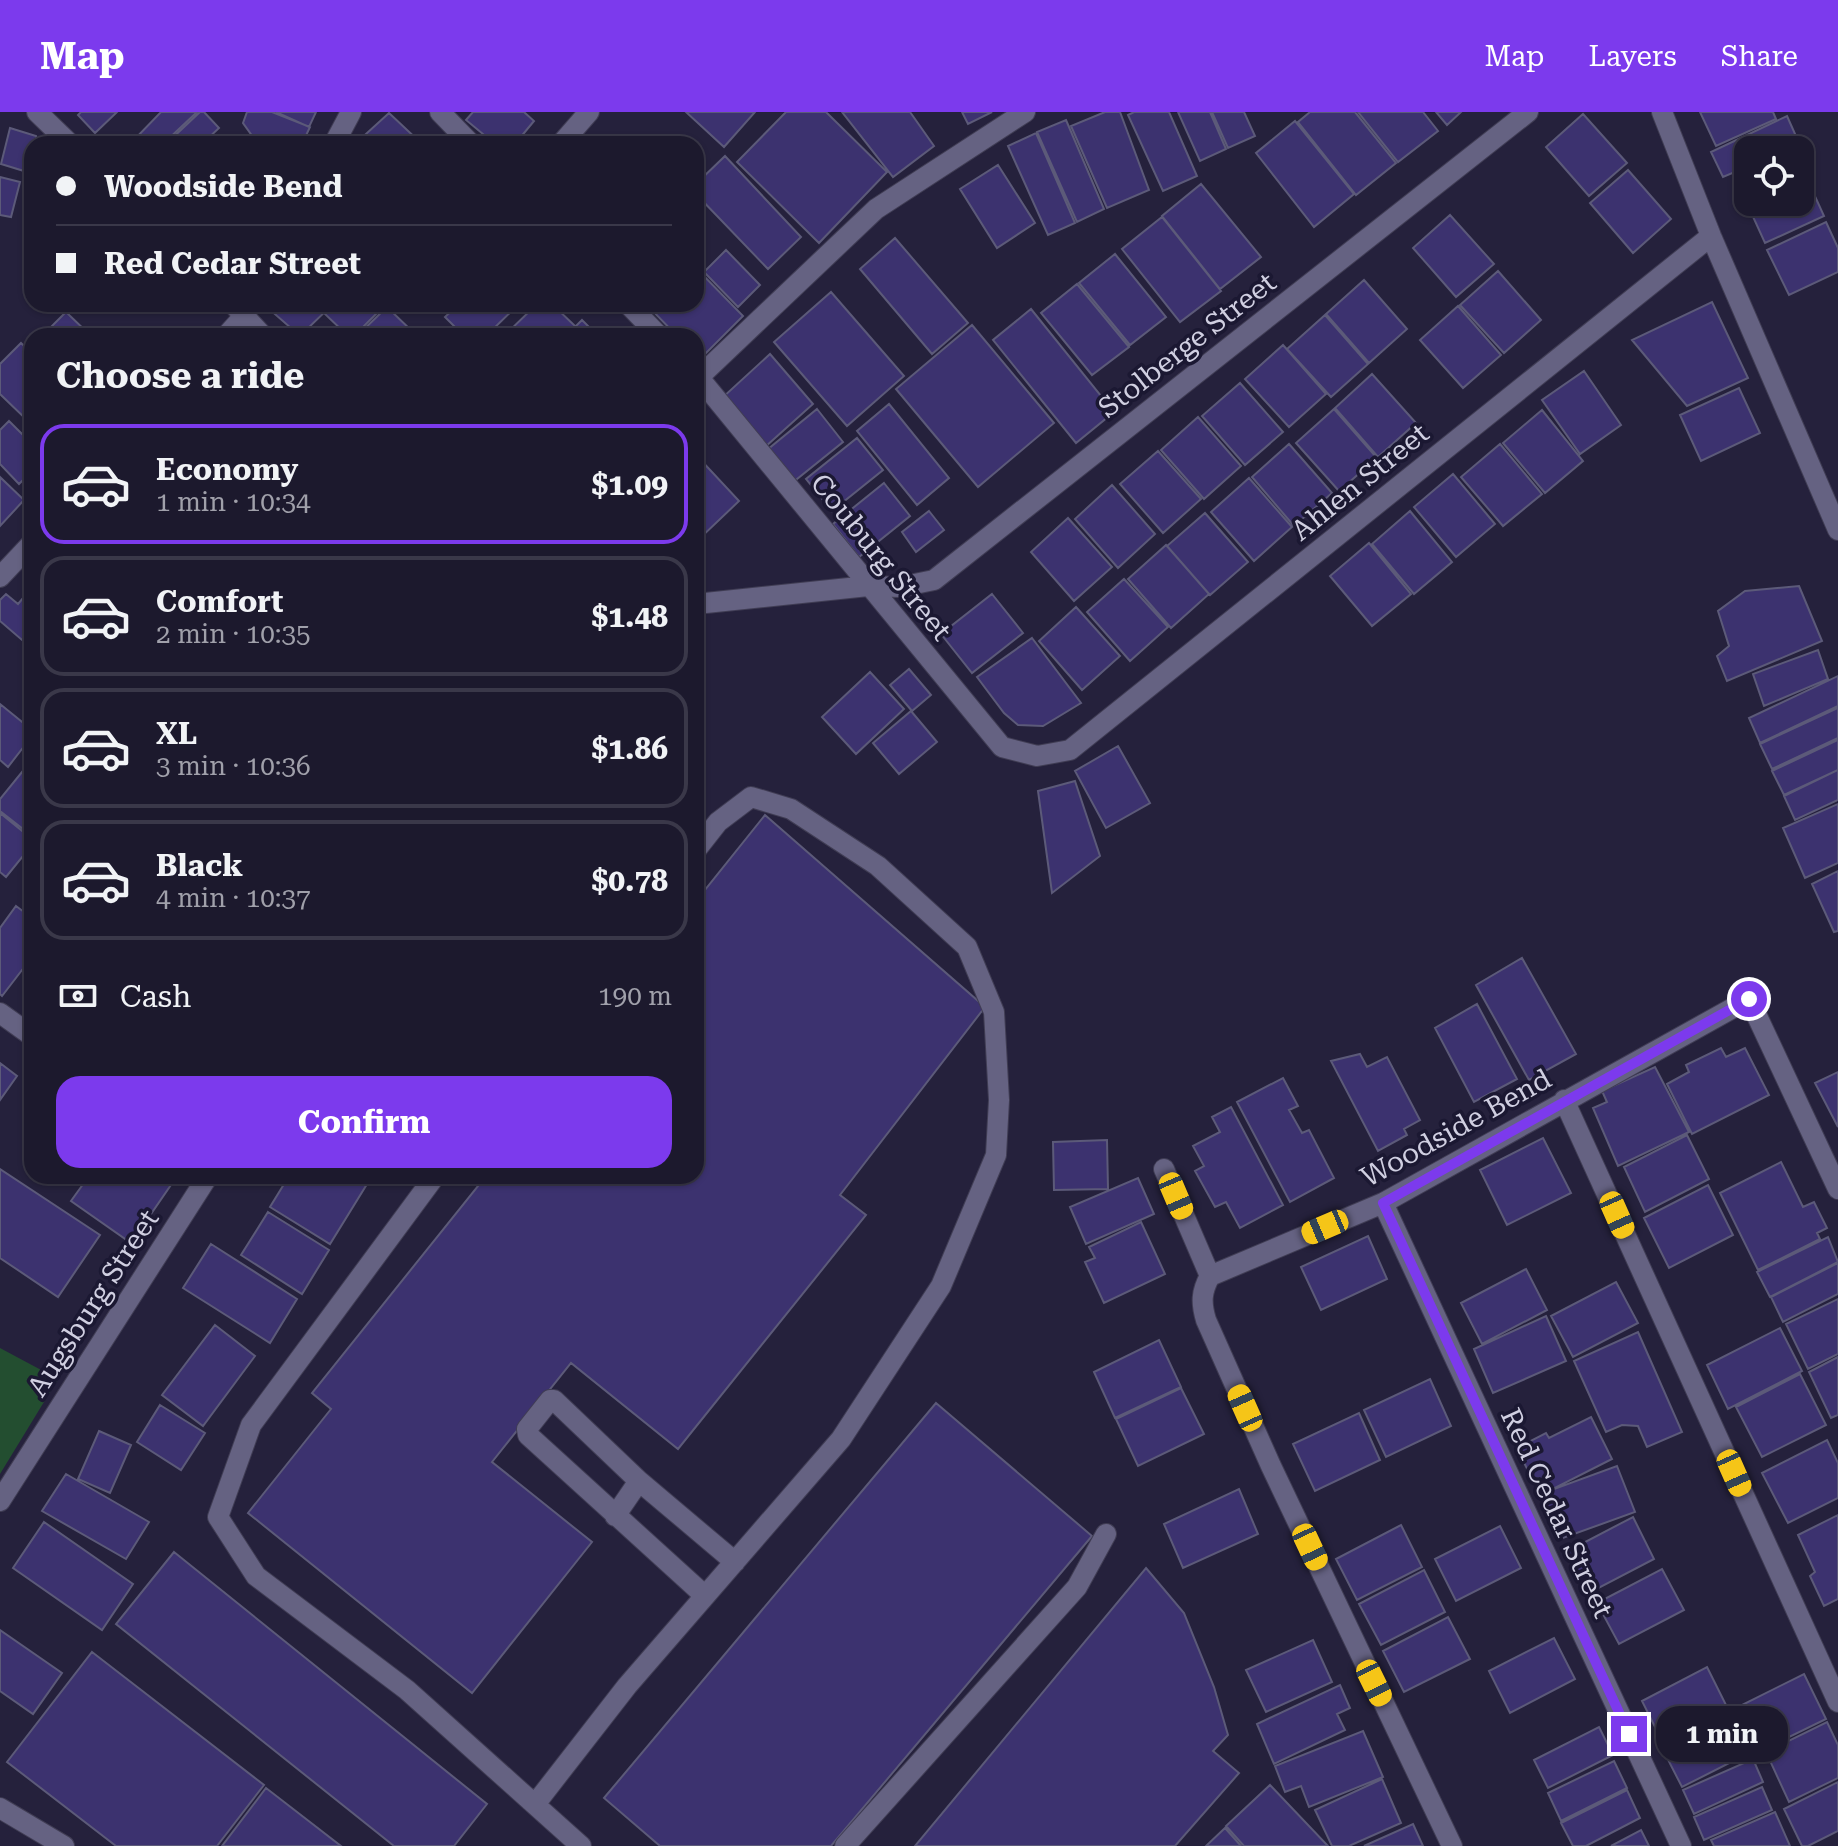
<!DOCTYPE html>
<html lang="en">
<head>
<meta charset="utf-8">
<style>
	body { margin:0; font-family:"Roboto Serif",serif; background:#252235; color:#f1f3f6; height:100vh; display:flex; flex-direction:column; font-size:30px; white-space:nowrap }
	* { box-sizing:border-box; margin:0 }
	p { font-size:26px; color:#a0a0aa }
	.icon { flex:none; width:44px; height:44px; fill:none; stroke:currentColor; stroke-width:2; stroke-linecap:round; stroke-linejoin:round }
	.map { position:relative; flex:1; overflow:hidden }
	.sheet { position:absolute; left:24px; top:216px; width:680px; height:856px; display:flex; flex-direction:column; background:#1c192d; border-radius:24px; box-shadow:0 2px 6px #0004,0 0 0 2px #3a3849 }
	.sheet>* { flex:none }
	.top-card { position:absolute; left:24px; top:24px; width:680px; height:176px; border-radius:24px; box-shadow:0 2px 6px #0004,0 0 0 2px #3a3849; display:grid; align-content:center; height:176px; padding:0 32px; background:#1c192d }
	.controls { position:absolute; left:1734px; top:24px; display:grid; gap:16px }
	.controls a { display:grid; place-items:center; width:80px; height:80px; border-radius:16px; background:#1c192d; box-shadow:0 2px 6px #0004,0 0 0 2px #3a3849; font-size:40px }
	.end { position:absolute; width:36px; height:36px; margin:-18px; border:10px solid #7c3aed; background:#fff; box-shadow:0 0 0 4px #fff }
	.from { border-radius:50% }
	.bubble { position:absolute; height:56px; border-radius:24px; background:#1c192d; box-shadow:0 2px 6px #0004,0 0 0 2px #3a3849; font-size:26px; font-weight:700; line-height:56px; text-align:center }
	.car { position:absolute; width:24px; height:48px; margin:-24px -12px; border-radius:10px; box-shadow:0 0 6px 2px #0007; background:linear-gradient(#f5c518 24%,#345 0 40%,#f5c518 0 76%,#345 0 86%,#f5c518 0) }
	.top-card b { display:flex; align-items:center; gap:28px; height:76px; font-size:30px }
	.top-card b+b { border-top:2px solid #3a3849 }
	.top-card i { width:20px; height:20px; background:#f1f3f6 }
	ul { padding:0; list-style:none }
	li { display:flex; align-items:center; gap:24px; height:120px; margin:0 16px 12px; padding:0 16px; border:4px solid #3a3849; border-radius:24px }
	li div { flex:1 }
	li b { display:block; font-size:30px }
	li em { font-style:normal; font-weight:700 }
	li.current { border-color:#7c3aed }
	li>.icon { width:72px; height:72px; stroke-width:1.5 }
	h2 { padding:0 32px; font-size:36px; line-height:96px }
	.pay { display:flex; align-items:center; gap:20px; height:88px; padding:0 32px; font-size:30px }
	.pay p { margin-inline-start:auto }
	.cta { display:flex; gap:16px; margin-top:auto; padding:16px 32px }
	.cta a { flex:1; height:92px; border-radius:24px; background:#7c3aed; color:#fff; font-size:32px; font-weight:700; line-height:92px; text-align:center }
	header { display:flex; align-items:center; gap:48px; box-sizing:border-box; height:112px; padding:0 40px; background:#7c3aed; color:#fff }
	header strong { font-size:38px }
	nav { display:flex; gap:44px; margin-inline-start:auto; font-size:28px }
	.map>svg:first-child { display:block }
	.green { fill:#234e30 }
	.building { fill:#3c326f; stroke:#5c5a79; stroke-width:2 }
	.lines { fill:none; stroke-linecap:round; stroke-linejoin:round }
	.minor-casing { stroke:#403d54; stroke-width:22 }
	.minor { stroke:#656282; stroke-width:20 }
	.route { stroke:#7c3aed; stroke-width:10 }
	.labels { text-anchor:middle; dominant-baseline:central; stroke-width:7; stroke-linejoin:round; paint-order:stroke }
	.street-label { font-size:28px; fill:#d0cfe1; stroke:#1b1832 }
</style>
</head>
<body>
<header>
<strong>Map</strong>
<nav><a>Map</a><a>Layers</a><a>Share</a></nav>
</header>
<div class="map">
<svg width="1838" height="1734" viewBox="0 0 1838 1734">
	<rect width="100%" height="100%" fill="#25213c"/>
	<path class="green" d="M0 1236 58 1267 0 1362Z"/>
	<path class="building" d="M81 0H117L95 21 78 3Z
		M161 0H197L163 32H130Z
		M200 0H204L219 16 202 32H166Z
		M247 0H272L310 15 302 32H258L243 11Z
		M276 0H316L309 15Z
		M473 0H524L534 9 515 32H495L466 8Z
		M686 0H755L724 35Z
		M786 0H826L887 60 819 131 737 50Z
		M842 0H910L934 34 893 65Z
		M962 0H992L968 12Z
		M1105 0H1120L1149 78 1107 96 1071 14Z
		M1134 0H1169L1197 64 1163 79 1128 3Z
		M1178 0H1210L1226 37 1200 49Z
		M1212 0H1244L1255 24 1228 36Z
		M1310 0H1355L1396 51 1356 83 1298 10Z
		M1358 0H1423L1438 19 1398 50Z
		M1436 0H1461L1447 13Z
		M1700 0H1773L1776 7 1716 34Z
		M389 1 422 32H355Z
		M1583 2 1627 51 1589 84 1546 35Z
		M1787 4 1808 51 1800 55V38H1748V79L1737 59 1723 65 1711 40Z
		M1066 8 1104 97 1077 110 1037 20Z
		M1295 9 1354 82 1314 115 1256 41Z
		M10 16 36 24 37 32H32V50L24 59 1 52Z
		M1036 21 1075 111 1048 123 1008 34Z
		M725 44 801 125 768 157 696 82V72Z
		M998 53 1035 111 997 136 960 77Z
		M1628 58 1671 107 1633 141 1590 91Z
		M1803 58 1824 104 1765 131 1744 85 1748 83V90H1800V59Z
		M0 65 20 70 11 105 0 103Z
		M1201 72 1261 145 1220 177 1162 104Z
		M1450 103 1494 152 1456 185 1413 136Z
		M1162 105 1221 179 1180 210 1122 137Z
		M1826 110 1838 136V160L1789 183 1767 138Z
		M895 126 968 211 932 242 860 157Z
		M726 138 760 173 738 195 704 160Z
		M1115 142 1166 205 1130 233 1079 171Z
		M696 156 743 204 700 247 696 243V224H677L646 192H696Z
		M1498 159 1541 208 1504 241 1460 193Z
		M1364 168 1407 217 1369 251 1326 202Z
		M1077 172 1129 235 1092 263 1041 201Z
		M831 180 904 264 847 314 774 230Z
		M1712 190 1748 266 1687 294 1632 228Z
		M273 192H333L300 224 268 196Z
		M334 192H383L384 194 354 224H348L325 202Z
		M459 192H519L486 224H464L445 205Z
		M537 192H552L575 214 565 224H504Z
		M1458 194 1501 243 1463 276 1420 228Z
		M387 195 417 224H357Z
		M1031 197 1114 300 1076 331 993 228Z
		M66 200 91 224H42Z
		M1325 203 1368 252 1331 285 1287 237Z
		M582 208 598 224H566Z
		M972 213 1054 311 978 375 896 277Z
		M21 231 32 242V313L0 282V252Z
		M1283 233 1326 282 1289 315 1245 267Z
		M770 242 813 292 765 335 722 286Z
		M1584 259 1621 313 1580 342 1542 288Z
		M1372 262 1416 311 1378 345 1335 296Z
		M1240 271 1283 320 1245 353 1202 304Z
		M1739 276 1760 321 1701 349 1680 303Z
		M889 292 949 366 917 393 857 319Z
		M817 297 843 330 792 371 767 338Z
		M1334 297 1377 346 1339 379 1296 331Z
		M1542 298 1583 349 1545 381 1503 331Z
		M1198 305 1241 354 1204 387 1161 338Z
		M9 309 32 332V359L19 372 0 352V318Z
		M857 326 883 358 832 399 806 367Z
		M1289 332 1332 381 1294 414 1252 365Z
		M1500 332 1542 382 1503 414 1461 365Z
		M1158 339 1201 387 1163 421 1120 372Z
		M698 345 739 389 696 430V347Z
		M1453 362 1495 412 1456 445 1414 395Z
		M0 365 24 388 0 414Z
		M1249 366 1292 415 1254 449 1211 400Z
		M884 371 910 404 859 445 833 412Z
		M1112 373 1155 422 1118 456 1075 407Z
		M929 399 944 418 916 440 902 420Z
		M1410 399 1452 450 1414 482 1372 432Z
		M1205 401 1248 450 1210 483 1167 434Z
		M1068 406 1112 455 1074 489 1031 440Z
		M1369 431 1411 482 1372 514 1330 464Z
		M1166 433 1209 482 1171 516 1128 467Z
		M1124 467 1168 515 1130 549 1087 500Z
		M1799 474 1822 529 1727 569 1717 544 1729 534 1718 499 1745 479Z
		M29 479 32 482V531L29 534 0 509V488L6 482 18 492Z
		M992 482 1023 521 972 561 941 522Z
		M1076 495 1120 544 1082 578 1039 529Z
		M1032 526 1081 591 1043 614 1018 613 1004 601 977 565Z
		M1818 538 1828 567 1764 594 1753 562Z
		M909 557 931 583 912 599 890 573Z
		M870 560 904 597 856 642 822 605Z
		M1838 564V594L1760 631 1749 606Z
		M0 592 32 618V624L8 655 0 648Z
		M1838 596V626L1772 657 1760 632Z
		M911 599 937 630 899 662 873 631Z
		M1838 628V658L1784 683 1772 659Z
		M1118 634 1150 691 1106 716 1075 659Z
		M1838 658V688L1795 708 1784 684Z
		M22 660 32 669V724L0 699V687Z
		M1075 669 1100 744 1052 781 1038 679Z
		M1838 692V751L1805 766 1783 716Z
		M0 701 32 727V733L6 765 0 760Z
		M765 703 985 895 840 1083 866 1103 678 1337 571 1251 492 1350 592 1430 472 1581 248 1401 331 1297 312 1281 486 1064H696V789Z
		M1838 759V819L1834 820 1812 772Z
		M16 794 32 806V845L2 884 0 882V816Z
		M1522 846 1576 942 1529 968 1476 873Z
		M1477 892 1517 967 1474 990 1435 916Z
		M1721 936 1726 945 1745 936 1769 983 1692 1022 1667 972 1689 960 1686 953Z
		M1360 942 1367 955 1387 945 1420 1008 1404 1017 1407 1023 1378 1039 1331 949Z
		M0 951 17 964 0 988Z
		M1655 955 1689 1020 1618 1054 1593 996 1607 990 1602 979Z
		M1838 960V1015L1815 971Z
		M1283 966 1298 994 1289 998 1302 1021 1309 1018 1334 1066 1290 1090 1237 990Z
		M1231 995 1283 1093 1240 1116 1226 1090 1215 1095 1195 1059 1204 1054 1193 1034 1220 1020 1212 1005Z
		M1687 1023 1709 1067 1645 1100 1624 1055Z
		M1543 1026 1571 1081 1507 1113 1480 1058Z
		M1107 1028 1108 1077 1054 1078 1053 1030Z
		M1781 1050 1803 1095 1814 1090 1827 1116 1817 1121 1820 1127 1758 1158 1720 1081Z
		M0 1057 100 1123 58 1185 0 1146Z
		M89 1064H170L175 1067 131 1131 71 1089Z
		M289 1064H372L330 1132 270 1095Z
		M1138 1066 1154 1102 1086 1132 1070 1095Z
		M1708 1073 1733 1123 1669 1156 1644 1106Z
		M268 1100 329 1138 302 1182 241 1143Z
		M1141 1110 1165 1162 1104 1191 1085 1150 1095 1146 1089 1135Z
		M1368 1124 1387 1167 1321 1198 1301 1155Z
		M1828 1125 1838 1150 1770 1185 1757 1160Z
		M211 1132 297 1187 270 1231 183 1176Z
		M1838 1151V1182L1783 1210 1771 1185Z
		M1526 1157 1547 1198 1482 1232 1461 1191Z
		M1616 1170 1638 1211 1573 1245 1551 1204Z
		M1838 1187V1242L1808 1257 1786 1212Z
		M1546 1204 1566 1249 1493 1281 1474 1237Z
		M215 1213 255 1244 203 1314 162 1283Z
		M1780 1216 1802 1259 1728 1297 1707 1253Z
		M1638 1220 1682 1320 1647 1335 1638 1314 1622 1313 1606 1320 1574 1249Z
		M1159 1228 1181 1275 1115 1306 1094 1260Z
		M1838 1245V1303L1831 1306 1809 1260Z
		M1800 1262 1826 1313 1762 1345 1736 1295Z
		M1430 1267 1451 1314 1386 1345 1364 1298Z
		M1181 1276 1204 1322 1138 1354 1116 1307Z
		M936 1291 1092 1424 831 1734H660L604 1686Z
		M160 1293 205 1321 181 1358 137 1330Z
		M1359 1301 1380 1348 1315 1379 1293 1332Z
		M1591 1305 1612 1347 1547 1380 1540 1366 1532 1367 1517 1336 1546 1321 1549 1326Z
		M99 1319 131 1333 110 1381 78 1367Z
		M1827 1328 1838 1351V1386L1788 1411 1762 1361Z
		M1617 1354 1635 1400 1560 1427 1543 1381Z
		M66 1362 149 1410 126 1447 42 1399Z
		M1239 1377 1258 1422 1183 1456 1164 1412Z
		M1838 1403V1487L1824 1494 1810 1464 1815 1460 1798 1423Z
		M1633 1405 1654 1447 1589 1481 1568 1439Z
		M44 1410 133 1472 102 1518 13 1456Z
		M1401 1413 1422 1455 1357 1488 1336 1447Z
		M1500 1414 1521 1456 1456 1489 1435 1447Z
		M174 1440 487 1692 454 1734H394L116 1512Z
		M1146 1456 1184 1501 1214 1575 1228 1623 1213 1639 1239 1661 1175 1734H915Z
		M1662 1457 1684 1498 1619 1532 1597 1491Z
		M1424 1458 1445 1500 1381 1533 1359 1492Z
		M1448 1505 1470 1547 1404 1580 1383 1539Z
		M0 1518 62 1561 33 1602 0 1579Z
		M1554 1526 1575 1567 1510 1601 1489 1559Z
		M1313 1528 1332 1570 1266 1600 1246 1558Z
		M92 1540 264 1673 217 1734H116L7 1650Z
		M1707 1555 1728 1597 1663 1631 1642 1589Z
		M1804 1562 1826 1607 1756 1641 1734 1597Z
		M1340 1573 1350 1596 1337 1602 1345 1618 1274 1652 1257 1612Z
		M1725 1600 1747 1642 1682 1675 1661 1634Z
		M1827 1610 1838 1633V1666L1789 1690 1766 1640Z
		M1599 1615 1613 1643 1548 1676 1534 1648Z
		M1363 1619 1383 1665 1309 1695 1301 1674 1285 1680 1275 1654Z
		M1753 1647 1763 1670 1694 1702 1683 1678Z
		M1614 1649 1627 1676 1561 1709 1548 1681Z
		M1382 1667 1401 1711 1349 1734H1332L1315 1698Z
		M1838 1670V1719L1808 1734H1802L1784 1697Z
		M1270 1673 1328 1734H1244L1226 1714Z
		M1762 1675 1772 1698 1704 1728 1694 1705Z
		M266 1676 341 1734H222Z
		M1627 1678 1640 1706 1586 1734H1573L1561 1711Z
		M1775 1700 1790 1734H1714L1711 1728Z
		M1413 1712 1423 1734H1364Z
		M1225 1716 1241 1734H1206Z
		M1641 1718 1649 1734H1611Z"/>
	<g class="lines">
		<defs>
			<path id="minor" d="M37 0 70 32
				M440 0 471 32
				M1662 0 1711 124 1838 418
				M334 32 351 0
				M561 32 589 0
				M233 192 263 224
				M628 192 659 224
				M226 224 244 204 251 192
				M696 262 1002 635 1037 644 1070 638 1711 124
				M699 265 876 97 1025 0
				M0 465 32 431
				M696 492 868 474 900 475 934 468 1528 0
				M0 901 32 924
				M1564 988 1838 1590
				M1164 1057 1210 1164
				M435 1064 251 1313 218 1405 256 1464 407 1578 581 1734
				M1383 1091 1681 1734
				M639 1369 554 1288H550L527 1317 528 1323 704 1483
				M0 1389 208 1064
				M615 1404 639 1369 735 1450
				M536 1691 627 1574 841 1327 941 1174 996 1043 999 988 994 900 967 835 878 754 791 697 751 685 718 710 696 738
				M0 1696 64 1734
				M845 1734 1077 1475 1106 1422
				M1452 1734 1271 1354 1206 1208C1201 1191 1201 1180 1210 1164L1383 1091 1749 887 1838 1077"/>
		</defs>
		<use href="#minor" class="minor-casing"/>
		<use href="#minor" class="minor"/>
	</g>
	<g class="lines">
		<path class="route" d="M1629 1622 1383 1091 1749 887"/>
	</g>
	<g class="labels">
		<g class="street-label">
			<text transform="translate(1187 233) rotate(-38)">Stolberge Street</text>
			<text transform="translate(1360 370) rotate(-39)">Ahlen Street</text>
			<text transform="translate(881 445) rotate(51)">Couburg Street</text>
			<text transform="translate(1456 1016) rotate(-29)">Woodside Bend</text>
			<text transform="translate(93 1191) rotate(-57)">Augsburg Street</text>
			<text transform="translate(1557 1401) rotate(65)">Red Cedar Street</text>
		</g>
	</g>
</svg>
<div class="controls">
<a><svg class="icon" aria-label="locate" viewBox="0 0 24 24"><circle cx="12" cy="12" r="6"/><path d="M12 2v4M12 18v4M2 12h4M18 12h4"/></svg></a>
</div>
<i class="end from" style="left:1749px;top:887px"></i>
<i class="end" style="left:1629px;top:1622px"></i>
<div class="bubble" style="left:1656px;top:1594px;width:132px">1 min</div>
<i class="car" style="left:1176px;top:1084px;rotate:157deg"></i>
<i class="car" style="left:1617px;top:1103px;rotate:156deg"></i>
<i class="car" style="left:1325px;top:1115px;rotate:247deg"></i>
<i class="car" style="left:1245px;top:1296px;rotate:336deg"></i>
<i class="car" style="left:1734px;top:1361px;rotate:156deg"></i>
<i class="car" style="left:1310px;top:1435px;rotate:155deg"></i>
<i class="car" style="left:1374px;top:1571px;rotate:154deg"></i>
<div class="top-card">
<b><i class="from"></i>Woodside Bend</b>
<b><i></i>Red Cedar Street</b>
</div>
<section class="sheet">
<h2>Choose a ride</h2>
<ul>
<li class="current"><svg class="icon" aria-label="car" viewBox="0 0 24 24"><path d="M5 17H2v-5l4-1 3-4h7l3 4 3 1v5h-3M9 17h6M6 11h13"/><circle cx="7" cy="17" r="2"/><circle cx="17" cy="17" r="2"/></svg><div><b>Economy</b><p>1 min · 10:34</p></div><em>$1.09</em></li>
<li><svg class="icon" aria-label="car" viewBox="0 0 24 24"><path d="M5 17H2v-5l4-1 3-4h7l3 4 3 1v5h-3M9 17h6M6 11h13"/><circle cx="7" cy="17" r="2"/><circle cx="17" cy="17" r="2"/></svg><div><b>Comfort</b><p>2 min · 10:35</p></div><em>$1.48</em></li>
<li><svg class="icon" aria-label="car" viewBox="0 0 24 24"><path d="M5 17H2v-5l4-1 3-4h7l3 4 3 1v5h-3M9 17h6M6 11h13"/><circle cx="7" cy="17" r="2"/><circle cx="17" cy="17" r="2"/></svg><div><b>XL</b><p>3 min · 10:36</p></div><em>$1.86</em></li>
<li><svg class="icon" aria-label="car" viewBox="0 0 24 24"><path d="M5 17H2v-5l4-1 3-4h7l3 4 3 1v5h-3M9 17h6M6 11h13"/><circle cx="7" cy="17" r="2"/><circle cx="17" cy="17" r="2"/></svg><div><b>Black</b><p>4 min · 10:37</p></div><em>$0.78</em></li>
</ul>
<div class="pay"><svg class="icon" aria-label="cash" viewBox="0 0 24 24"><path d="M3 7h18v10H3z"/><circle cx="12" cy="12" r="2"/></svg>Cash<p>190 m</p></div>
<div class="cta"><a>Confirm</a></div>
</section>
</div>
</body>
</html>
